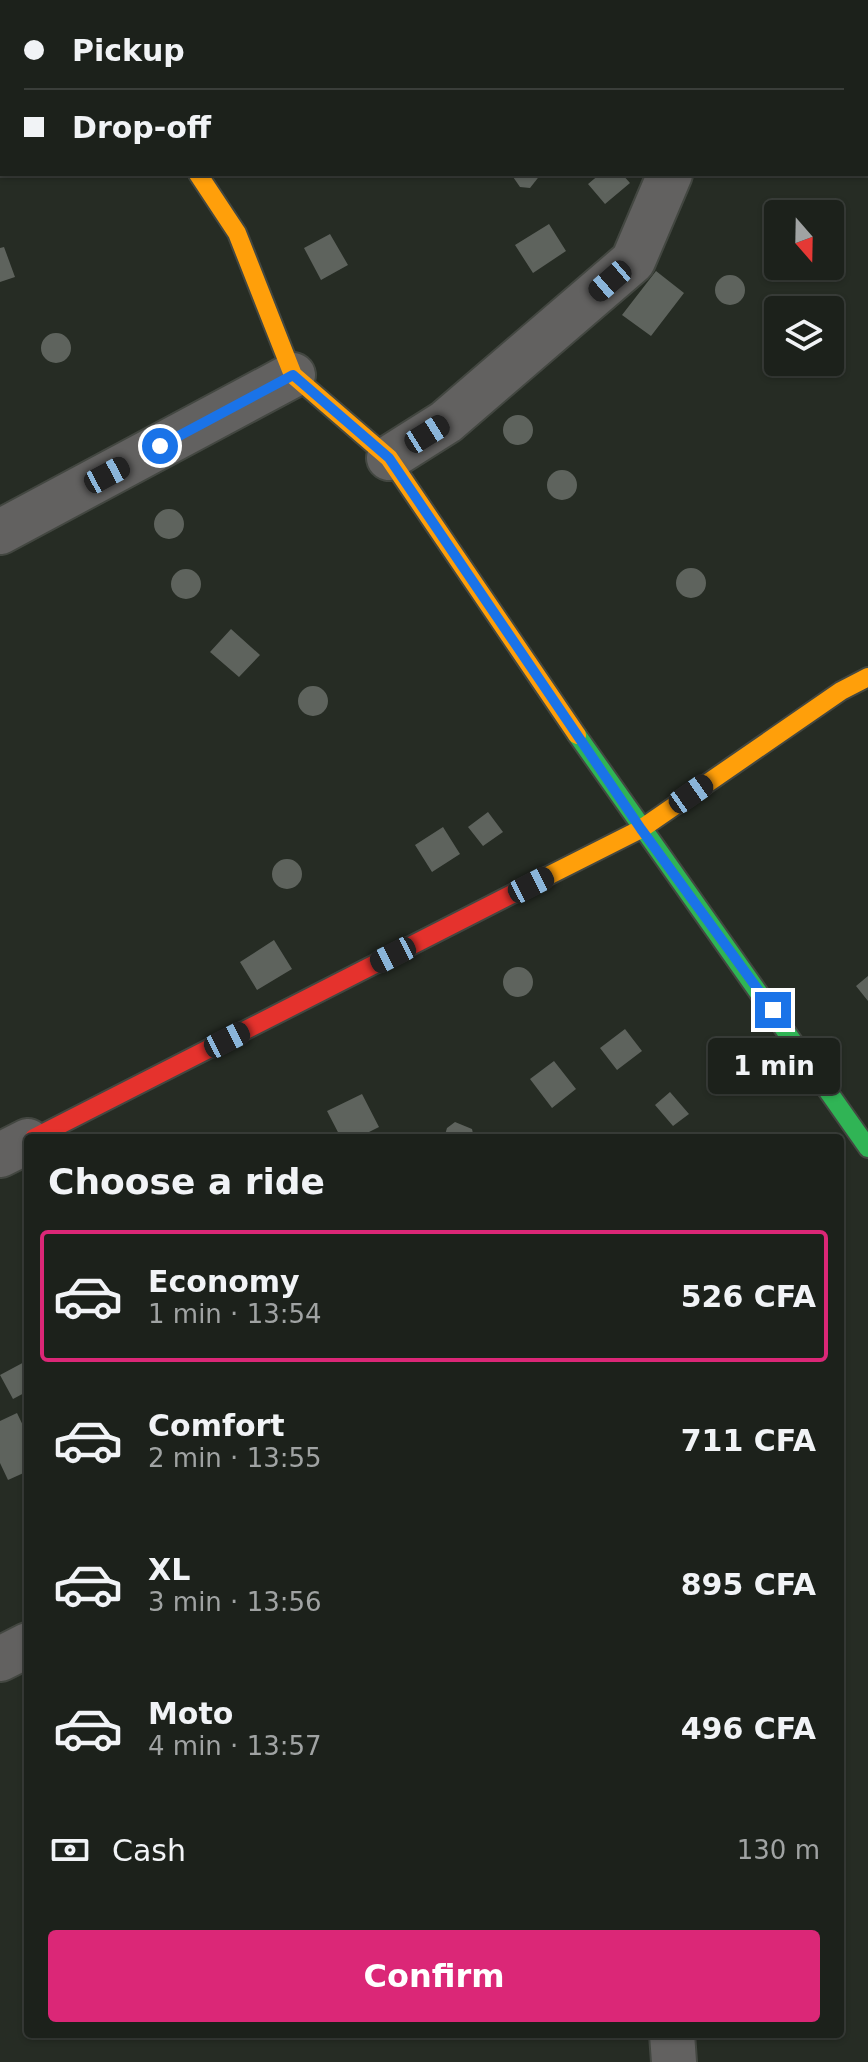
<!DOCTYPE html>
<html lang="en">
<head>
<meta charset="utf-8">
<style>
	body { margin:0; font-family:"DejaVu Sans",sans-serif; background:#292e28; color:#f1f3f6; height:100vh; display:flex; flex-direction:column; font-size:30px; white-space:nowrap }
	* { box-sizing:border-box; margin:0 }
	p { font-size:26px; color:#a0a3a3 }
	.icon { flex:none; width:44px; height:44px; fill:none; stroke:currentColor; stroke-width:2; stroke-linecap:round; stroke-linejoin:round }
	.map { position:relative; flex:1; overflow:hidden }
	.details { position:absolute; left:24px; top:1134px; width:820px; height:904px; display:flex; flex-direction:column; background:#1c211b; border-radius:8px; box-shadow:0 2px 6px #0004,0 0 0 2px #3a3e3a }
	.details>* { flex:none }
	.guide { position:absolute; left:0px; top:0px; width:868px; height:176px; box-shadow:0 2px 6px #0004,0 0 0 2px #3a3e3a; display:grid; align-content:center; height:176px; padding:0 24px; background:#1c211b }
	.needle { width:52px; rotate:160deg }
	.fabs { position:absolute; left:764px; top:200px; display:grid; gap:16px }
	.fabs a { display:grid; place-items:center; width:80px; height:80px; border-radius:8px; background:#1c211b; box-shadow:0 2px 6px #0004,0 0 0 2px #3a3e3a; font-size:40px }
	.end { position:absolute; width:36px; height:36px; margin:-18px; border:10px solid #1a73e8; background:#fff; box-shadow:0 0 0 4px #fff }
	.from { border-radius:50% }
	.bubble { position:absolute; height:56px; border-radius:8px; background:#1c211b; box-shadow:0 2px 6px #0004,0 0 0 2px #3a3e3a; font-size:26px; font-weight:800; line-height:56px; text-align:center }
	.car { position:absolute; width:24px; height:48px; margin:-24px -12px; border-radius:10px; box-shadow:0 0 6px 2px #0007; background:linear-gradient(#222 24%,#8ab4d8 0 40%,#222 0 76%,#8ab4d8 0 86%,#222 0) }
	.guide b { display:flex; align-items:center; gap:28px; height:76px; font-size:30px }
	.guide b+b { border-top:2px solid #3a3e3a }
	.guide i { width:20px; height:20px; background:#f1f3f6 }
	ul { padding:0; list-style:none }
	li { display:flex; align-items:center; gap:24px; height:132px; margin:0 16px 12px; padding:0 8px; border:4px solid transparent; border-radius:8px }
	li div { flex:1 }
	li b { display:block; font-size:30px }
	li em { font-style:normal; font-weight:800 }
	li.selected { border-color:#db2777 }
	li>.icon { width:72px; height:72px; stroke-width:1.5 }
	h2 { padding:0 24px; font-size:36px; line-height:96px }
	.pay { display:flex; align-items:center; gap:20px; height:88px; padding:0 24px; font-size:30px }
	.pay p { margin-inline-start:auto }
	.cta { display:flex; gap:16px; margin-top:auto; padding:16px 24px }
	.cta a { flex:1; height:92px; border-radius:8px; background:#db2777; color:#fff; font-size:32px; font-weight:800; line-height:92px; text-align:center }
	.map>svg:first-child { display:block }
	.building { fill:#5e635d }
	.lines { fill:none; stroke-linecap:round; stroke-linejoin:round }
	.street-casing { stroke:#434741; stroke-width:48 }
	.fast-casing { stroke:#434741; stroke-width:22 }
	.slow-casing { stroke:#434741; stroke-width:22 }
	.jam-casing { stroke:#434741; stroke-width:22 }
	.street { stroke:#626160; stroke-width:44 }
	.fast { stroke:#30b455; stroke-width:18 }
	.slow { stroke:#ff9f0a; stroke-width:18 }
	.jam { stroke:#e5322d; stroke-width:18 }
	.route { stroke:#1a73e8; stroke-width:10 }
</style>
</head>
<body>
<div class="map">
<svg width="868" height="2062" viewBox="0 0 868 2062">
	<rect width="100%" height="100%" fill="#262c24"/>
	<path class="building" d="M511 174H541L530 188 520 187Z
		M600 174H622L630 183 605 204 588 184Z
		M549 224 566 251 533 273 515 245Z
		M330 234 348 265 321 280 304 248Z
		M4 247 15 277 0 282V248Z
		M656 271 684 293 651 336 622 315Z
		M715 290a15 15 0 1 1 30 0a15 15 0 1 1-30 0Z
		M41 348a15 15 0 1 1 30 0a15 15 0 1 1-30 0Z
		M503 430a15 15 0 1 1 30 0a15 15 0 1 1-30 0Z
		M547 485a15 15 0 1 1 30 0a15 15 0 1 1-30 0Z
		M154 524a15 15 0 1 1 30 0a15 15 0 1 1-30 0Z
		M676 583a15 15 0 1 1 30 0a15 15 0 1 1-30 0Z
		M171 584a15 15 0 1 1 30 0a15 15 0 1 1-30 0Z
		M231 629 260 655 239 677 210 652Z
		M298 701a15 15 0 1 1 30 0a15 15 0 1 1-30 0Z
		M488 812 503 832 483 846 468 827Z
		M443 827 460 854 432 872 415 845Z
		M272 874a15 15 0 1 1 30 0a15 15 0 1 1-30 0Z
		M274 940 292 969 257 990 240 962Z
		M503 982a15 15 0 1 1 30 0a15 15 0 1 1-30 0Z
		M868 976V1001L856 986Z
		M625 1029 642 1051 617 1070 600 1048Z
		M554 1061 576 1089 552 1108 530 1079Z
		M670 1092 689 1114 673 1126 655 1105Z
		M362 1094 379 1127 357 1138H341L327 1111Z
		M455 1122 472 1129 474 1138H444L447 1128Z
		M28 1360V1391L13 1399 0 1375Z
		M17 1413 28 1436V1471L8 1480 0 1463V1421Z"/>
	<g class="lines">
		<defs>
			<path id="street" d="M77 0 78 2
				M389 458 446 422 633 261 670 174
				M0 532 293 375
				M0 1155 28 1141
				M0 1659 28 1645
				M672 2034 674 2062"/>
			<path id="fast" d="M577 735 868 1148"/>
			<path id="slow" d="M198 174 237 233 293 375 389 458 577 735
				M526 887 641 829 841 691 868 677"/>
			<path id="jam" d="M34 1138 526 887"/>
		</defs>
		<use href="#street" class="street-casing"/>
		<use href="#fast" class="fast-casing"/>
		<use href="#slow" class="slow-casing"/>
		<use href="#jam" class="jam-casing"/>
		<use href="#street" class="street"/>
		<use href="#fast" class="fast"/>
		<use href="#slow" class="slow"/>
		<use href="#jam" class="jam"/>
	</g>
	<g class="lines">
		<path class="route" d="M160 446 293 375 389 458 641 829 773 1010"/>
	</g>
</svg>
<div class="fabs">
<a><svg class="needle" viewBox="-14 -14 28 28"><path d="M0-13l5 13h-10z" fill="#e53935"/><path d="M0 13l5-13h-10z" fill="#a0a3a3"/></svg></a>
<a><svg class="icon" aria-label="layers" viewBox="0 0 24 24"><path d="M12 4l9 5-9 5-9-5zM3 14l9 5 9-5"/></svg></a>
</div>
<i class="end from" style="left:160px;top:446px"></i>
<i class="end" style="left:773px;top:1010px"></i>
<div class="bubble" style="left:708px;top:1038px;width:132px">1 min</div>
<i class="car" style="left:610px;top:281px;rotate:229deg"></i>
<i class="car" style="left:427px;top:434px;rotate:58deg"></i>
<i class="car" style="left:107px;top:475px;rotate:62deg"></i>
<i class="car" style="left:691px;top:794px;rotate:55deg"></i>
<i class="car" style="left:531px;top:885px;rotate:63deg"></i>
<i class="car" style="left:393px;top:955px;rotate:243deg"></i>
<i class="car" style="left:227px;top:1040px;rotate:63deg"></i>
<div class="guide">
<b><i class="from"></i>Pickup</b>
<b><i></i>Drop-off</b>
</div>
<section class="details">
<h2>Choose a ride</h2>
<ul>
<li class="selected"><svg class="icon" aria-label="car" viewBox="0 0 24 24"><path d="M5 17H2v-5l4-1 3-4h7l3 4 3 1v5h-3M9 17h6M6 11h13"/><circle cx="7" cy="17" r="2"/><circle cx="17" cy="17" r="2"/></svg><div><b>Economy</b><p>1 min · 13:54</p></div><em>526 CFA</em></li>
<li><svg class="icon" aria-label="car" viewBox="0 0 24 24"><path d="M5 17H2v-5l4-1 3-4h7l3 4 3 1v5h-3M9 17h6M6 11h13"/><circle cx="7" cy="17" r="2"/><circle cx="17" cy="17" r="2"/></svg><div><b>Comfort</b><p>2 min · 13:55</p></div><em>711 CFA</em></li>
<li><svg class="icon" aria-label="car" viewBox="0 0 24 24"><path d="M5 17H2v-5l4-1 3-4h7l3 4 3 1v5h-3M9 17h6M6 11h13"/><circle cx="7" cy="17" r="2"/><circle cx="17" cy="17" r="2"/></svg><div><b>XL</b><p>3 min · 13:56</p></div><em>895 CFA</em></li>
<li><svg class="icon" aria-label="car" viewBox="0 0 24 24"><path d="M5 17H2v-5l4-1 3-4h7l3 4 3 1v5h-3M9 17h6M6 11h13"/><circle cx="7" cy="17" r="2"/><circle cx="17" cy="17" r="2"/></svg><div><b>Moto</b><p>4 min · 13:57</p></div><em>496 CFA</em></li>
</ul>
<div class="pay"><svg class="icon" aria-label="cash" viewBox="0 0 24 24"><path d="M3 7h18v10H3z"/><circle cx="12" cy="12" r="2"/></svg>Cash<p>130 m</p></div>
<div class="cta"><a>Confirm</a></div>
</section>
</div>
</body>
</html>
